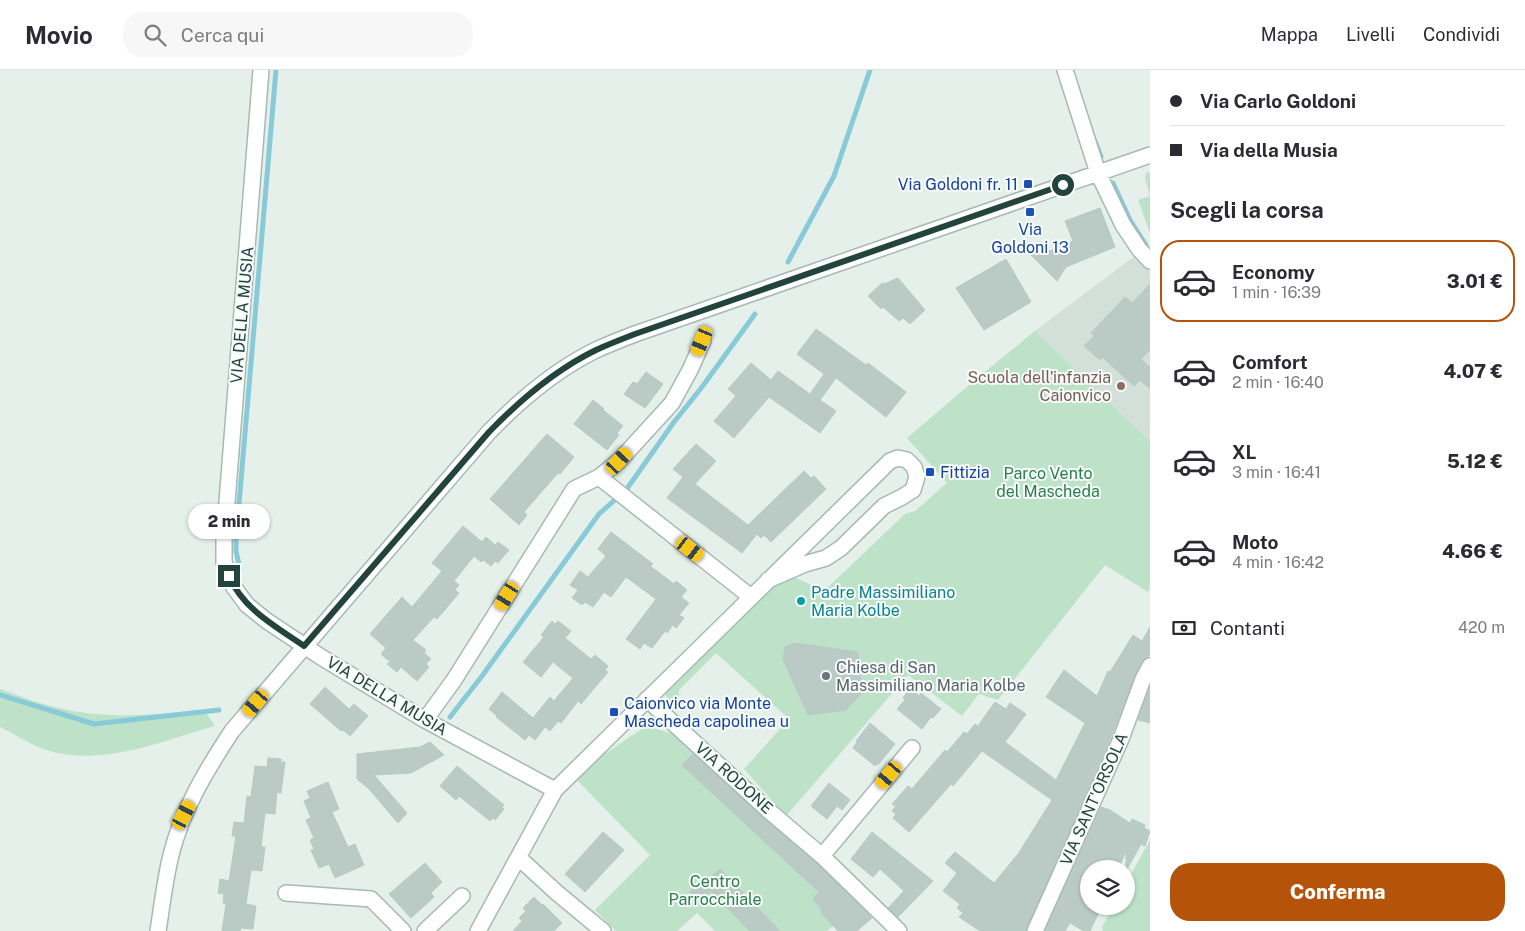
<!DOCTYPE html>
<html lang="it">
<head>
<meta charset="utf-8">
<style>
	body { margin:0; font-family:"Public Sans",sans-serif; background:#f7f7f7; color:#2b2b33; height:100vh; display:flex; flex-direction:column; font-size:19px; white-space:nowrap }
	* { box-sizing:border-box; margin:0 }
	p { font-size:16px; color:#7c7c81 }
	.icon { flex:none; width:28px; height:28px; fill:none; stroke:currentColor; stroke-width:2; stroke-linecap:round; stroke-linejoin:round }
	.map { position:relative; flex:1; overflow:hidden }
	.panel { display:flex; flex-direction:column; background:#fff; width:375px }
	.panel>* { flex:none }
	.hud { display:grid; align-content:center; height:110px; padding:0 20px; background:#fff }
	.fabs { position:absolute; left:1080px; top:790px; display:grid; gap:10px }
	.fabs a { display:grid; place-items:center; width:55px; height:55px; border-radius:50%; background:#fff; box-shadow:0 1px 4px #0004; font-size:25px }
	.end { position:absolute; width:22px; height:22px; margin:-11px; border:6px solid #22443c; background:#fff; box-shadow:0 0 0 2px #fff }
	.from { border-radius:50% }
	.bubble { position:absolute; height:35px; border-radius:18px; background:#fff; box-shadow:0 1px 4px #0004; font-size:16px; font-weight:800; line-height:35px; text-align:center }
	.car { position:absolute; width:15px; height:30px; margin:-15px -8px; border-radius:6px; box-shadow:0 0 4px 1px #0007; background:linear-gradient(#f5c518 24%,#345 0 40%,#f5c518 0 76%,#345 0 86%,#f5c518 0) }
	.hud b { display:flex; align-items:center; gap:18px; height:48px; font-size:19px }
	.hud b+b { border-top:1px solid #e1e1e2 }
	.hud i { width:12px; height:12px; background:#2b2b33 }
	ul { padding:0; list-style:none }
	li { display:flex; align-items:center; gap:15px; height:82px; margin:0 10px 8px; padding:0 10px; border:2px solid transparent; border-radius:20px }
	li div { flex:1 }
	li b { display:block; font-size:19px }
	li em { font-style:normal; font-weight:800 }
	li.on { border-color:#b45309 }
	li>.icon { width:45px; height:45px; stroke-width:1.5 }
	h2 { padding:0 20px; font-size:22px; line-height:60px }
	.pay { display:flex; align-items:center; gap:12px; height:55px; padding:0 20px; font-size:19px }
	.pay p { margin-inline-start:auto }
	.cta { display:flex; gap:10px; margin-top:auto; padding:10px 20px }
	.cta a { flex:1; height:58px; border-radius:20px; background:#b45309; color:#fff; font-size:20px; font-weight:800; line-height:58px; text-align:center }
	header { display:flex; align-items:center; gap:30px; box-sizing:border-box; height:70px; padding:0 25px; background:#fff; border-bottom:1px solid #e1e1e2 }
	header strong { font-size:24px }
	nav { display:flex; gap:28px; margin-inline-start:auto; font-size:18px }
	.search { width:350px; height:45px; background:#f7f7f7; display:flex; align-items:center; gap:12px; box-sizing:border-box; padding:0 18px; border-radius:20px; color:#7c7c81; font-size:19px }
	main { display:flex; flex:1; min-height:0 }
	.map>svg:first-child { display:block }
	.built { fill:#d3e0da }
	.green { fill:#bde2c8 }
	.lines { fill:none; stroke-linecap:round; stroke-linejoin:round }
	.stream { stroke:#89cad9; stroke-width:5 }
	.building { fill:#bacbc5; stroke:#b7cac3 }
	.minor-casing { stroke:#a7b9b3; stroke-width:18 }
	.minor { stroke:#fff; stroke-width:15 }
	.route { stroke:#22443c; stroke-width:6 }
	.transit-dot { fill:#1a4fb4; stroke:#f7fbf9; stroke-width:2 }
	.education-dot { fill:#8d6e63; stroke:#f7fbf9; stroke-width:2 }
	.culture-dot { fill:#0f9aa8; stroke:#f7fbf9; stroke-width:2 }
	.worship-dot { fill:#6b7280; stroke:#f7fbf9; stroke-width:2 }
	.labels { text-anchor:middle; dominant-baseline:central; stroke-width:4; stroke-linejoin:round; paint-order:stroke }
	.transit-label { font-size:16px; fill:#164399; stroke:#f7fbf9; text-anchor:start }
	.street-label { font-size:16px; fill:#22443c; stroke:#f7fbf9 }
	.education-label { font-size:16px; fill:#785e54; stroke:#f7fbf9; text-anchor:end }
	.park-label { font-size:16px; fill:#287f4d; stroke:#f7fbf9 }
	.culture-label { font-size:16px; fill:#0d838f; stroke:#f7fbf9; text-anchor:start }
	.worship-label { font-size:16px; fill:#5b616d; stroke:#f7fbf9; text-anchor:start }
</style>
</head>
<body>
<header>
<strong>Movio</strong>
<div class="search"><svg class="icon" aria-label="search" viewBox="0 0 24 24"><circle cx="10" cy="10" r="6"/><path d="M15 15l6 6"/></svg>Cerca qui</div>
<nav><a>Mappa</a><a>Livelli</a><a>Condividi</a></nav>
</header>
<main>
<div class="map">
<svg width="1150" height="861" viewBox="0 0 1150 861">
	<rect width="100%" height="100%" fill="#e5f0eb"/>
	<path class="built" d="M1135 186 1150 201V371L1035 261Z"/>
	<path class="green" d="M1150 102V163L1138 130 1150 126 1145 108 1146 103Z
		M1035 261 1150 371V516L1148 522 1105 495 998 630 979 624 962 646 908 605 786 746 744 699 789 649 716 583 679 620 678 638 669 631 665 624 672 612 778 510 792 506 824 521 905 444 915 441 947 413 907 368 976 309Z
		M0 619C18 625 36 633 55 637 103 650 155 645 204 640L215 656C159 672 94 700 38 677 25 671 12 663 0 657Z
		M643 658H654L676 665 764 748 778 757 839 811 859 834 827 861H715L697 843 677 861H616L595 840 650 785 577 710 593 692Z
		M1150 770V861H1103L1102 857 1114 836H1126V813Z"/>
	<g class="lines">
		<path class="stream" d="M1095 71 1101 87
			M1113 113 1130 150 1146 175
			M788 192 834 106 870 0
			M240 499 236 481V469L276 0
			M0 625 94 654 219 640
			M450 647 482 606 599 444 626 420 674 352 702 317 755 244"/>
	</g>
	<path class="building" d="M1100 138 1115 177 1066 197 1057 211 1028 182 1040 172 1050 181 1073 171 1065 151Z
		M1006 189 1031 232 984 260 956 218Z
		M898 208 925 240 910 254 903 248 899 251 883 237 881 239 868 226 882 213 884 214Z
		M1150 214V280L1141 289 1150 297V319L1140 310 1134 316 1102 287 1100 290 1084 276 1094 266 1091 263 1125 227 1132 233Z
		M816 259 866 295 868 293 906 322 886 347 836 308 820 330 836 341 820 363 769 327 734 368 714 351 736 326 728 319 751 293 771 310 778 301 810 324 824 304 797 284Z
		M646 302 663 314 645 338 624 324 633 312 637 314Z
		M593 330 604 339 603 340 623 356 617 363 619 365 607 380 574 354Z
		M547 364 574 387 560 404 558 403 524 442 527 445 519 455 490 429Z
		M696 374 716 391 695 414 748 455 804 401 811 408 814 406 826 419 771 472 764 465 761 468 757 464 742 483 667 428 683 407 673 399Z
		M463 456 482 472 486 467 495 475 498 472 509 480 498 493 495 491 491 496 483 490 481 492 474 486 454 511 459 515 455 520 459 523 437 549 434 547 413 570 426 580 424 583 431 589 426 594 429 597 417 611 401 597 397 602 387 594 390 592 381 584 386 578 370 564 402 527 412 537 442 501 432 493Z
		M611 462 653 494 650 496 674 514 676 511 687 520 681 527 689 533 679 545 684 548 676 558 673 555 667 563 665 561 652 578 644 573 640 579 626 569 656 529 626 507 611 527 604 522 593 537 585 532 582 535 572 528 578 520 570 515 580 501 588 507 606 486 598 479Z
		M552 551 555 554 558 551 571 561 565 568 591 589 595 585 608 596 605 600 608 602 581 634 578 631 561 653 558 651 550 661 545 657 535 670 529 665 525 670 496 647 497 646 489 639 502 622 533 648 550 627 554 631 573 608 553 592 541 607 523 592 544 567 541 565Z
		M1150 557V585L1142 591 1135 605 1112 665 1026 861H980L959 847 963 843 957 838 960 834 943 821 957 803 945 793 955 782 994 813 1018 784 1052 730 982 681 953 716 951 714 909 762 893 748 896 744 892 741 896 736 892 734 908 716 912 719 917 713 945 680 947 682 964 662 967 664 975 654 978 656 995 632 1006 639 1010 633 1026 644 1005 672 1056 710 1085 653 1046 627 1064 600 1097 626 1108 601 1110 602 1133 565 1142 571Z
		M795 573 858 582 862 623 846 640 808 645 783 589 785 577Z
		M325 617 349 639 354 634 368 646 350 666 343 660 341 661 310 634Z
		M1150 617V653L1138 650Z
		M910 618 919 626 921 623 941 639 933 648 931 647 922 659 897 639 905 630 903 628Z
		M870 653 895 674 878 695 877 693 875 696 853 678 857 672 856 671Z
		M430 672 444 685 411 703 374 705 407 743 398 753 369 719 357 709V684L420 677Z
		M693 684 762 747 816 793 872 848 857 861H838L820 842 822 840 813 829 819 822 682 695Z
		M268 688 281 689V692H285L281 723 277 722 275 744 265 743 261 777H265L262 801 251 800 246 834 256 836 253 859 241 858 240 861H222L226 834 223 833 224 824 218 823 220 809 229 811 236 766H232L234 752 244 753 247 726 251 727 255 696 267 697Z
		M457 696 504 735 502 737 504 739 495 750 493 748 490 751 459 726 456 730 440 716Z
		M328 712 339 739 332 742 348 777 355 774 364 795 335 808 329 794 319 798 311 780 314 779 310 770 314 768 306 750 311 748 304 731 310 728 307 721Z
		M829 713 850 730 842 740 837 736 827 749 811 736Z
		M1101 737 1110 740 1130 753 1132 749 1145 755 1144 758 1150 761 1145 776 1141 774 1126 801V781L1118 799H1089V836H1102L1090 861H1084L1070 853 1065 861H1045Z
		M603 762 624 780 585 822 565 804Z
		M872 762 933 811 898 847 888 838 904 821 880 799 873 807 851 789Z
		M425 793 442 812 431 823 434 827 411 848 389 824Z
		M720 799 780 861H750L711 821 698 833 690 822 702 810 705 812Z
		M534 827 542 835 543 834 562 853 554 861H513L522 851 519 848 526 841 523 838Z"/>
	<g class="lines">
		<defs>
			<path id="minor" d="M261 0 224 470V492L233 516 247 535 267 551 321 587 425 650 555 720
				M1065 0 1098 103 1123 155 1139 179 1150 191
				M599 407 751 527
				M647 629 768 740 822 786 899 861
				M425 650 454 610 574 419 599 407 619 391 672 333 690 300 703 271
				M822 786 912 678
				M519 788 556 822 603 861
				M286 823 371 829 403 861
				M158 861C162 836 165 809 171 785 182 740 207 699 232 661L489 362C520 330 555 300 596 280 609 274 622 269 635 264L1150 85
				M425 861 462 826
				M478 861 555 720 890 391 898 388 907 390 914 397 917 407 913 420 902 427 884 436 841 478 826 488 805 494 768 510
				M1035 861 1121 669 1143 609 1150 596"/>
		</defs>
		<use href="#minor" class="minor-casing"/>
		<use href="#minor" class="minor"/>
	</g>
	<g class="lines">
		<path class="route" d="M229 506C243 539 275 556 304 576L489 362C520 330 555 300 596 280 609 274 622 269 635 264L1063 115"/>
	</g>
	<g class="transit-dot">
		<rect x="1023" y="109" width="10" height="10" rx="2.5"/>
		<rect x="1025" y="137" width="10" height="10" rx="2.5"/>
		<rect x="925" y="397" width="10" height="10" rx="2.5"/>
		<rect x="609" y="637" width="10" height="10" rx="2.5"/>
	</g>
	<circle class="education-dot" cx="1121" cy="316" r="5"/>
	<circle class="culture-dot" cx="801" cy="531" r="5"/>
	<circle class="worship-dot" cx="826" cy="606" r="5"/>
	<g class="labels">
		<g class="transit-label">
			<text x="1018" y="114" text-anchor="end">Via Goldoni fr. 11</text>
			<text x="1030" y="159" text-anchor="middle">Via<tspan x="1030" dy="18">Goldoni 13</tspan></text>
			<text x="940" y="402">Fittizia</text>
			<text x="624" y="633">Caionvico via Monte<tspan x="624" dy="18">Mascheda capolinea u</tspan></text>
		</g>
		<g class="street-label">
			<text transform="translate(242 245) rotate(-85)">VIA DELLA MUSIA</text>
			<text transform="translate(387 626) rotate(31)">VIA DELLA MUSIA</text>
			<text transform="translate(734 708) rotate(42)">VIA RODONE</text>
			<text transform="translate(1094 729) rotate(-66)">VIA SANT'ORSOLA</text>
		</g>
		<g class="education-label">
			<text x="1111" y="307">Scuola dell'infanzia<tspan x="1111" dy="18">Caionvico</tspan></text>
		</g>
		<g class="park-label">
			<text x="1048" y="403">Parco Vento<tspan x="1048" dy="18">del Mascheda</tspan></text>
			<text x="715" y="811">Centro<tspan x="715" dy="18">Parrocchiale</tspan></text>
		</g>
		<g class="culture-label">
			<text x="811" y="522">Padre Massimiliano<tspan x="811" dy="18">Maria Kolbe</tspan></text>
		</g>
		<g class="worship-label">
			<text x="836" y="597">Chiesa di San<tspan x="836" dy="18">Massimiliano Maria Kolbe</tspan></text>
		</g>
	</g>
</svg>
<div class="fabs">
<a><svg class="icon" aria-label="layers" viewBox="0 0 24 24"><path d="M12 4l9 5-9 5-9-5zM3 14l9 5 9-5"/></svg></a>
</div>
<i class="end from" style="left:1063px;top:115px"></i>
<i class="end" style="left:229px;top:506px"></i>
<div class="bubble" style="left:188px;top:434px;width:82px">2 min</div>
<i class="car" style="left:702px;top:271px;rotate:203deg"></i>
<i class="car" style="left:619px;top:391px;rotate:42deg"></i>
<i class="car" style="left:690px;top:479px;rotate:128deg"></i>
<i class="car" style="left:507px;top:526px;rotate:212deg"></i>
<i class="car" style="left:256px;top:633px;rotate:220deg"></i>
<i class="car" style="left:889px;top:705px;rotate:220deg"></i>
<i class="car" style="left:184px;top:745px;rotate:28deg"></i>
</div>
<section class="panel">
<div class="hud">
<b><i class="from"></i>Via Carlo Goldoni</b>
<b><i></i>Via della Musia</b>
</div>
<h2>Scegli la corsa</h2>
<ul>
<li class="on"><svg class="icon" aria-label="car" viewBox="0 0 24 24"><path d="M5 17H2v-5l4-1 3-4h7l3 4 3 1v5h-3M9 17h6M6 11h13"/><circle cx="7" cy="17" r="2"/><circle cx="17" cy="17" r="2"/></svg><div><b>Economy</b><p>1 min · 16:39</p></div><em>3.01 €</em></li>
<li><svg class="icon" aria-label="car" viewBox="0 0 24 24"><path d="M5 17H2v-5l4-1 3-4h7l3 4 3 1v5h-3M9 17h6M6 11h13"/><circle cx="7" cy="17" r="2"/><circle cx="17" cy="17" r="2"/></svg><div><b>Comfort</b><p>2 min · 16:40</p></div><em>4.07 €</em></li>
<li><svg class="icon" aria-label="car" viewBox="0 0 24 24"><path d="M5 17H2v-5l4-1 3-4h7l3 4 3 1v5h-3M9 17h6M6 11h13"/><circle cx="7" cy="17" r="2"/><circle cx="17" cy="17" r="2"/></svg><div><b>XL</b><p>3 min · 16:41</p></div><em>5.12 €</em></li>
<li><svg class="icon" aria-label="car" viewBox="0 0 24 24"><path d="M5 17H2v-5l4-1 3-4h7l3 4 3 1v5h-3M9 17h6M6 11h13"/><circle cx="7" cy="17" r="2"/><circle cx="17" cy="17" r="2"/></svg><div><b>Moto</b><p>4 min · 16:42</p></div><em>4.66 €</em></li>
</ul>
<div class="pay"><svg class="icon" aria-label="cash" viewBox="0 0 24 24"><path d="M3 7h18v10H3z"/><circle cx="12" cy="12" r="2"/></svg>Contanti<p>420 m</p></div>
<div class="cta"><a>Conferma</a></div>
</section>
</main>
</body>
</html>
